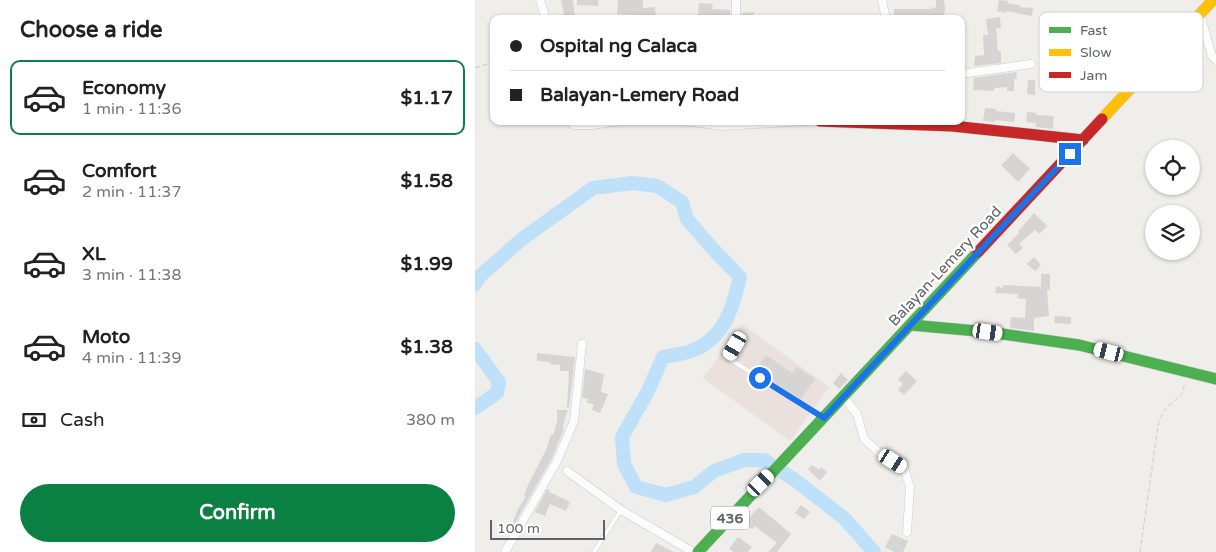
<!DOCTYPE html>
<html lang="en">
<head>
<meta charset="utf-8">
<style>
	body { margin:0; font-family:"Varela Round",sans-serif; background:#f2f2f2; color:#222; height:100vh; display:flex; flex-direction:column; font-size:19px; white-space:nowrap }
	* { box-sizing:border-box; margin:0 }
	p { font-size:16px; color:#767676 }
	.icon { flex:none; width:28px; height:28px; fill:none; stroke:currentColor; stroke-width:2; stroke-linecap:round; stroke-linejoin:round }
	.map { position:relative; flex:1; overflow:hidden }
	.drawer { display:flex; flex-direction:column; background:#fff; width:475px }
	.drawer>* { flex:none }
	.guide { position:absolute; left:15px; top:15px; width:475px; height:110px; border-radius:10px; box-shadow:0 1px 4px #0004; display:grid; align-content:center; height:110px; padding:0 20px; background:#fff }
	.controls { position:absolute; left:670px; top:140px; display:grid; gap:10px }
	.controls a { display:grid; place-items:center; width:55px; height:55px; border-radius:50%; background:#fff; box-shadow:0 1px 4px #0004; font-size:25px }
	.scale { position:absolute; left:15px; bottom:12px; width:115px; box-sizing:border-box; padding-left:5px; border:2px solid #5f6368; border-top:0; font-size:14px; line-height:18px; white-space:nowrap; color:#5f6368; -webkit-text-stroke:4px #fff; paint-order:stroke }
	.end { position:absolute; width:22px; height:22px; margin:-11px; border:6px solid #1a73e8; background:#fff; box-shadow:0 0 0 2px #fff }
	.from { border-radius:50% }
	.car { position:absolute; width:15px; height:30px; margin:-15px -8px; border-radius:6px; box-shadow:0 0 4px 1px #0007; background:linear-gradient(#fff 24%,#345 0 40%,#fff 0 76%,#345 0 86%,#fff 0) }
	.guide b { display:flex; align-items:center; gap:18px; height:48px; font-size:19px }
	.guide b+b { border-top:1px solid #e0e0e0 }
	.guide i { width:12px; height:12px; background:#222 }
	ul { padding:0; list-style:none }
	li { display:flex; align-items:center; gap:15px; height:75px; margin:0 10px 8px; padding:0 10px; border:2px solid transparent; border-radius:10px }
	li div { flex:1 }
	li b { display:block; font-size:19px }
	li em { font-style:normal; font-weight:700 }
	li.active { border-color:#0b8043 }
	li>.icon { width:45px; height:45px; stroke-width:1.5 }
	h2 { padding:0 20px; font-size:22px; line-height:60px }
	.pay { display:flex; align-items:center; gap:12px; height:55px; padding:0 20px; font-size:19px }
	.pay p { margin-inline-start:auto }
	.button { display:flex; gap:10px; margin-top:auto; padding:10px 20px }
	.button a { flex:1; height:58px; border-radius:30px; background:#0b8043; color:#fff; font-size:20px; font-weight:700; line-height:58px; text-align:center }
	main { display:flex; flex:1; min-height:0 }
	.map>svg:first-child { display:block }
	.medical { fill:#eae0de }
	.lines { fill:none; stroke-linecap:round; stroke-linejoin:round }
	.river { stroke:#bfe0f9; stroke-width:14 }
	.building { fill:#d6d5d3 }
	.lane-casing { stroke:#cbcccc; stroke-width:5 }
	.street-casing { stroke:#cbcccc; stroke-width:9 }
	.fast-casing { stroke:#cacacb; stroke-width:12 }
	.slow-casing { stroke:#cacacb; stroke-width:12 }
	.jam-casing { stroke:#cacacb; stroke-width:12 }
	.path { stroke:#cacfcc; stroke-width:1; stroke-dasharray:5 2.5; stroke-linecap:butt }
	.lane { stroke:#fdfcfc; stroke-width:4 }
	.street { stroke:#fdfcfc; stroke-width:8 }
	.fast { stroke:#4caf50; stroke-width:11 }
	.slow { stroke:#ffc107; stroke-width:11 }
	.jam { stroke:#c62828; stroke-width:11 }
	.route { stroke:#1a73e8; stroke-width:6 }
	.labels { text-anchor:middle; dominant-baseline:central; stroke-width:4.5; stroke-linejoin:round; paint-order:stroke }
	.shield { fill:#fff; stroke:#8f9295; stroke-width:1 }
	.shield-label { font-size:14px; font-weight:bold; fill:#5f6368 }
	.street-label { font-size:15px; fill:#5f6368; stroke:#fff }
	.key { fill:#fff; stroke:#cfd0d2; stroke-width:1 }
	.key-label { font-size:14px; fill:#5f6368 }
</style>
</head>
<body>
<main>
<section class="drawer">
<h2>Choose a ride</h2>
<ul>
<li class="active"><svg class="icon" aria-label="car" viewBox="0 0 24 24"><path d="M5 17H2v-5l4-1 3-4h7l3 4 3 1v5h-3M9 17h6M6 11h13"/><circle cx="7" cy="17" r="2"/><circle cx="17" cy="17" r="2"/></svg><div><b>Economy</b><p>1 min · 11:36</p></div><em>$1.17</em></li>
<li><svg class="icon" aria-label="car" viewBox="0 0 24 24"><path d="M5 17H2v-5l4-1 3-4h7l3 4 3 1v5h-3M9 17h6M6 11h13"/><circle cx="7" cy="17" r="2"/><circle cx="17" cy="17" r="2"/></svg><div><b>Comfort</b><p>2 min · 11:37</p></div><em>$1.58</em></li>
<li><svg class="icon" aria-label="car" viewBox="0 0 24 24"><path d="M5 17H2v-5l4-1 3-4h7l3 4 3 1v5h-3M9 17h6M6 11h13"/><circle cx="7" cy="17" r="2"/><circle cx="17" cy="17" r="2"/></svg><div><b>XL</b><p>3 min · 11:38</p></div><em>$1.99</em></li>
<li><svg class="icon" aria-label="car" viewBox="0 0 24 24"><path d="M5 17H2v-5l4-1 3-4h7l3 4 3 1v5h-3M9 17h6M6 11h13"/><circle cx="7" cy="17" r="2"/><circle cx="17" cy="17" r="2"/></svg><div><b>Moto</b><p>4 min · 11:39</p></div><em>$1.38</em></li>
</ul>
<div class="pay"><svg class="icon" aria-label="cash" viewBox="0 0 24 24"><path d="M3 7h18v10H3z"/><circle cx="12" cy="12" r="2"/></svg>Cash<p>380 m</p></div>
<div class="button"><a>Confirm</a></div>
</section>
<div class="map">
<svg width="741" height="552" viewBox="0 0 741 552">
	<rect width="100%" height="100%" fill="#efeeea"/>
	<path class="medical" d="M267 324 354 387 315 441 228 378Z"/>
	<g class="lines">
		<path class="river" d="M0 284 5 276 47 239 118 188 157 183 182 186 207 202 212 219 238 249 265 277C258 307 250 337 219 350 210 354 198 355 188 357L173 391 147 437 149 464 161 487 191 495 219 487 239 471 269 460H289L320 480 369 518 399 552
			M0 349 24 382 22 393 0 408"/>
	</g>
	<path class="building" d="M86 0H98L100 17 90 19Z
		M102 0H123V6L102 5Z
		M143 0H168V8L180 7 181 17 173 18 172 16 152 14V15L142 14Z
		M461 0H469L470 9 468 19 419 15V9H457V7L461 8Z
		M524 0 533 1 532 3 545 5 544 7 558 8 557 16 531 11V13L522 11Z
		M224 3 238 4 237 9 255 10V19L223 16Z
		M279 12V19H267V13Z
		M525 17 526 28H521L523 51H526V63L499 66 500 56 509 55 508 35H513L511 19Z
		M541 72 542 79H539V91H532V87L519 88V91L498 90 499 78Z
		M553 80H560V95L552 94Z
		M510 108 522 109 521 111 540 113 539 122 520 120V122L508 121Z
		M552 112 561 113V115L579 116 578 129 561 127V123L551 122Z
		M538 153 555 169 543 182 526 165Z
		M559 213 572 226 564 234 560 230 544 244 548 248 541 254 532 245 545 232 543 231Z
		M559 257 566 265 560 271 552 264Z
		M566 274H575V290H572L574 316 559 318V331L535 328 536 317 550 318 551 299 542 298 543 294 520 293 521 286 528 288V285L566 287Z
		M580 316 596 317V324L579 323Z
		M62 353 100 357 94 408H92L94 371H85V365L75 364V362L62 361Z
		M291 355 317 373 322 367 340 379 326 399 280 371Z
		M110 369 129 374 126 392 133 394 125 413 117 410 119 404 112 403 113 399 107 398Z
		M431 371 442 381 429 395 423 390 428 384 423 379Z
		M366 373 373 380 364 389 358 383Z
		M82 410H93L90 418 88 428 89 429 77 458 40 523 38 522 43 509 51 496 49 495 54 483 72 448 76 434 78 435 82 422Z
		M337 465 344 470 346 467 352 472 345 481 333 469Z
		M72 489 75 490 74 492 95 502 91 511 75 504 70 516 60 512 55 521Z
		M326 505 335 512 329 519 320 513Z
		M284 507 316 534 302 552H293L302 543 280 526 277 529 268 522 273 515 275 517Z
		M417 534 433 541 428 552H419L410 547Z
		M263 537 277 547 273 552H259L254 549Z
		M181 543 199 552H176Z"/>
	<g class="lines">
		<defs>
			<path id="lane" d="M260 346 253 358 347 417
				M119 552 146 510"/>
			<path id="street" d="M65 0 71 19
				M407 0 411 19
				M725 14 737 56 741 60
				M261 19V0
				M486 74 556 64
				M96 121 99 125H117L145 121
				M209 121 249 126 330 121
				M368 396 382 414 389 439 406 454 429 468 435 487 432 532
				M92 471 146 510 218 552
				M30 552 82 461 99 421 107 344"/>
			<path id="fast" d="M436 325 513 332 604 345 741 379
				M223 552 503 252"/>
			<path id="slow" d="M627 119 738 0"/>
			<path id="jam" d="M345 121 477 126 608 140
				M503 252 627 119"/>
		</defs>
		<use href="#lane" class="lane-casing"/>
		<use href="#street" class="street-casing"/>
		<use href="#fast" class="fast-casing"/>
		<use href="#slow" class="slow-casing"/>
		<use href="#jam" class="jam-casing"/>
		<path class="path" d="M0 68 19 62
			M665 552 683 426C684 423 685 418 687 414 693 401 711 399 709 382"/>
		<use href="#lane" class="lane"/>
		<use href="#street" class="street"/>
		<use href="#fast" class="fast"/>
		<use href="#slow" class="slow"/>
		<use href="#jam" class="jam"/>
	</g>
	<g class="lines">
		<path class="route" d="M285 378 349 418 595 154"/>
	</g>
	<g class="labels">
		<rect class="shield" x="236" y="506.5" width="38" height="23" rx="4"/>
		<g class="shield-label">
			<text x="255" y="518">436</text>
		</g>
		<g class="street-label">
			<text transform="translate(470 266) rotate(-47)">Balayan-Lemery Road</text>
		</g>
	</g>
	<rect x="564" y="12" width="164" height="80" rx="8" class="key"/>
	<rect x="574" y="27" width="22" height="6" fill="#4caf50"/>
	<rect x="574" y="49" width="22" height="7" fill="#ffc107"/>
	<rect x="574" y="72" width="22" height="6" fill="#c62828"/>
	<g class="key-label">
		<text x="605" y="35">Fast</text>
		<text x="605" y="57">Slow</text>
		<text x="605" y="80">Jam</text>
	</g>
</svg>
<div class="controls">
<a><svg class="icon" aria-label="locate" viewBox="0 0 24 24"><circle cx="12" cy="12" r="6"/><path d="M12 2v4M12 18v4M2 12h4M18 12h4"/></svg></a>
<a><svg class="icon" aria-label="layers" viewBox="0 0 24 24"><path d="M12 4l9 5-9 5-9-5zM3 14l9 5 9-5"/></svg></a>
</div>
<div class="scale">100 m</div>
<i class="end from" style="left:285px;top:378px"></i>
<i class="end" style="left:595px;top:154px"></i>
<i class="car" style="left:513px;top:332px;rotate:98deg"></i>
<i class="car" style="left:260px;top:346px;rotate:210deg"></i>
<i class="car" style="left:634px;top:352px;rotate:284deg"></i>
<i class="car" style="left:418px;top:461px;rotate:122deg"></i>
<i class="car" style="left:286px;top:483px;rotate:45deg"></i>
<div class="guide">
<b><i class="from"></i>Ospital ng Calaca</b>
<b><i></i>Balayan-Lemery Road</b>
</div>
</div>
</main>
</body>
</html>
